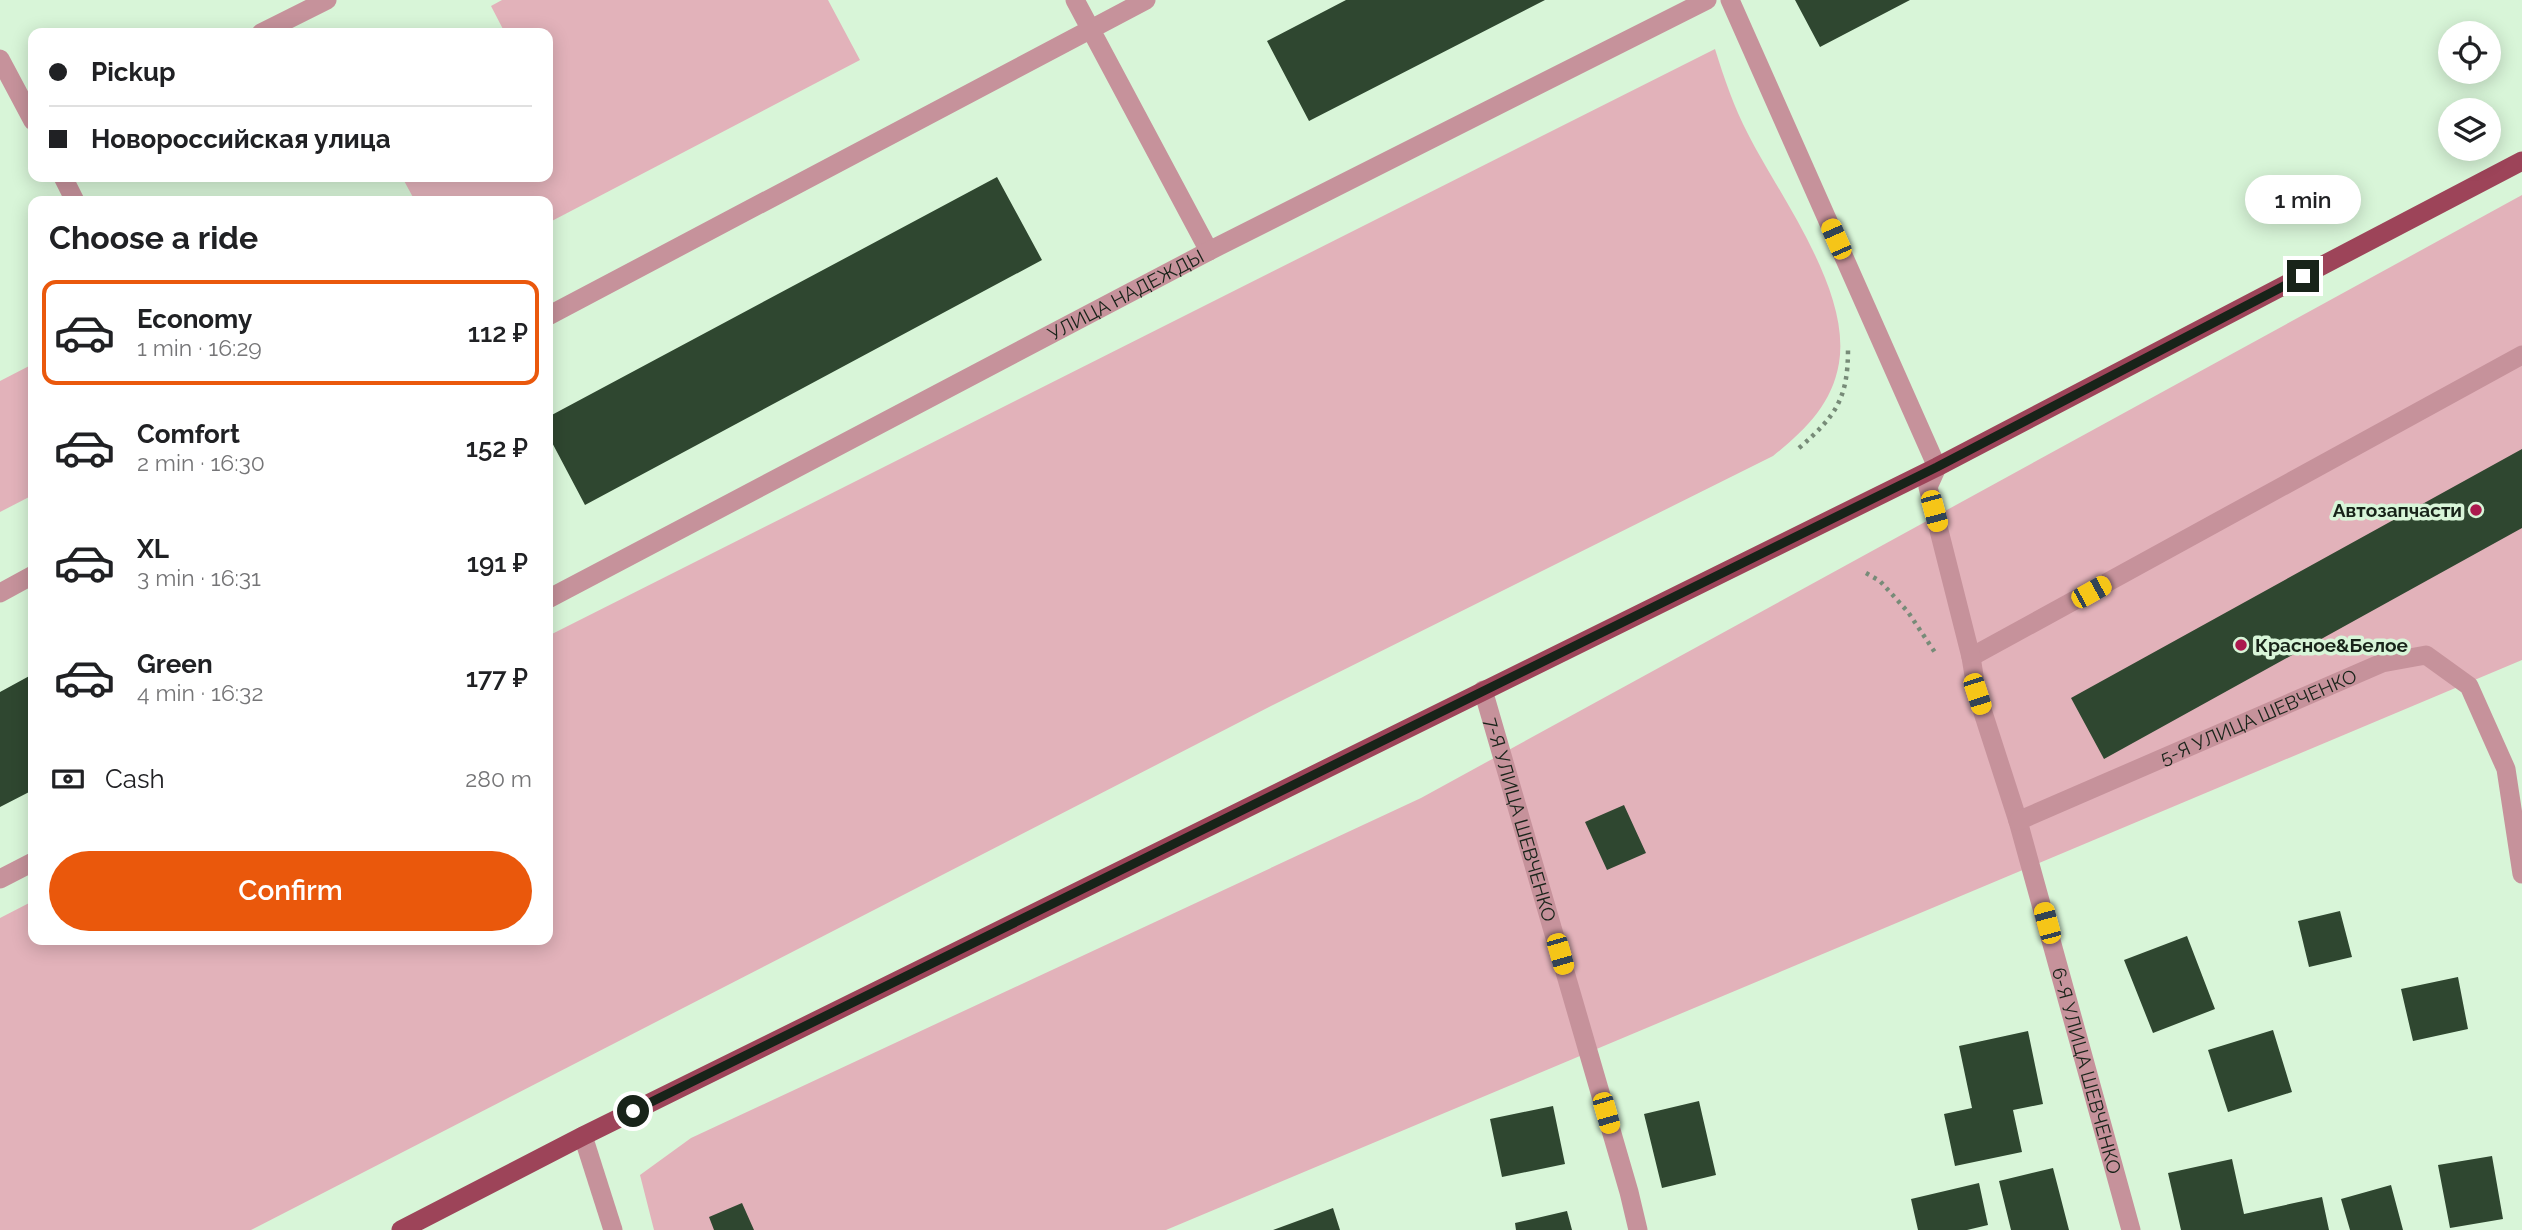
<!DOCTYPE html>
<html lang="en">
<head>
<meta charset="utf-8">
<style>
	body { margin:0; font-family:Raleway,sans-serif; background:#f6f6f6; color:#202124; height:100vh; display:flex; flex-direction:column; font-size:26px; white-space:nowrap }
	* { box-sizing:border-box; margin:0 }
	p { font-size:23px; color:#757577 }
	.icon { flex:none; width:38px; height:38px; fill:none; stroke:currentColor; stroke-width:2; stroke-linecap:round; stroke-linejoin:round }
	.map { position:relative; flex:1; overflow:hidden }
	.side { position:absolute; left:28px; top:196px; width:525px; height:749px; display:flex; flex-direction:column; background:#fff; border-radius:14px; box-shadow:0 4px 18px #0003 }
	.side>* { flex:none }
	.hud { position:absolute; left:28px; top:28px; width:525px; height:154px; border-radius:14px; box-shadow:0 4px 18px #0003; display:grid; align-content:center; height:154px; padding:0 21px; background:#fff }
	.buttons { position:absolute; left:2438px; top:21px; display:grid; gap:14px }
	.buttons a { display:grid; place-items:center; width:63px; height:63px; border-radius:50%; background:#fff; box-shadow:0 4px 18px #0003; font-size:35px }
	.end { position:absolute; width:32px; height:32px; margin:-16px; border:9px solid #182319; background:#fff; box-shadow:0 0 0 4px #fff }
	.from { border-radius:50% }
	.bubble { position:absolute; height:49px; border-radius:24px; background:#fff; box-shadow:0 4px 18px #0003; font-size:23px; font-weight:600; line-height:49px; text-align:center }
	.car { position:absolute; width:21px; height:42px; margin:-21px -10px; border-radius:9px; box-shadow:0 0 5px 2px #0007; background:linear-gradient(#f5c518 24%,#345 0 40%,#f5c518 0 76%,#345 0 86%,#f5c518 0) }
	.hud b { display:flex; align-items:center; gap:24px; height:66px; font-size:26px }
	.hud b+b { border-top:2px solid #e0e0e0 }
	.hud i { width:18px; height:18px; background:#202124 }
	ul { padding:0; list-style:none }
	li { display:flex; align-items:center; gap:21px; height:105px; margin:0 14px 10px; padding:0 7px; border:4px solid transparent; border-radius:14px }
	li div { flex:1 }
	li b { display:block; font-size:26px }
	li em { font-style:normal; font-weight:600 }
	li.current { border-color:#ea580c }
	li>.icon { width:63px; height:63px; stroke-width:1.5 }
	h2 { padding:0 21px; font-size:32px; line-height:84px }
	.pay { display:flex; align-items:center; gap:18px; height:77px; padding:0 21px; font-size:26px }
	.pay p { margin-inline-start:auto }
	.button { display:flex; gap:14px; margin-top:auto; padding:14px 21px }
	.button a { flex:1; height:80px; border-radius:42px; background:#ea580c; color:#fff; font-size:28px; font-weight:600; line-height:80px; text-align:center }
	.map>svg:first-child { display:block }
	.green { fill:#e2b2ba }
	.building { fill:#2f4730 }
	.lines { fill:none; stroke-linecap:round; stroke-linejoin:round }
	.path { stroke:#778b78; stroke-width:4.5; stroke-dasharray:3.5 5; stroke-linecap:butt }
	.service { stroke:#c6929b; stroke-width:19 }
	.minor { stroke:#c6929b; stroke-width:19 }
	.primary { stroke:#9d4459; stroke-width:19 }
	.route { stroke:#182319; stroke-width:9 }
	.poi-dot { fill:#ab194d; stroke:#d8f5d8; stroke-width:2.5 }
	.labels { text-anchor:middle; dominant-baseline:central; stroke-width:7; stroke-linejoin:round; paint-order:stroke }
	.street-label { font-size:19px; fill:#182319; stroke:#d8f5d8 }
	.poi-label { font-size:19px; font-weight:bold; fill:#182319; stroke:#d8f5d8; text-anchor:end }
</style>
</head>
<body>
<div class="map">
<svg width="2522" height="1230" viewBox="0 0 2522 1230">
	<rect width="100%" height="100%" fill="#d8f5d8"/>
	<path class="green" d="M502 0H828L860 60 548 223V201H415L402 177H548V33H505L491 6Z
		M1715 49C1724 78 1734 107 1748 134 1780 197 1851 290 1839 363 1832 405 1804 431 1773 456L1271 706 251 1230H0V918L33 901V940H548V636Z
		M2522 195V660L1166 1230H654L640 1175 691 1138 1421 798Z
		M33 364V495L0 512V381Z"/>
	<path class="building" d="M1346 0H1545L1309 121 1267 41Z
		M1795 0H1910L1820 47Z
		M997 177 1042 260 585 505 548 435V417Z
		M2522 449V528L2104 759 2071 698Z
		M33 674V790L0 807V692Z
		M1624 805 1646 853 1607 870 1585 822Z
		M2340 911 2352 957 2309 967 2298 921Z
		M2187 936 2215 1009 2153 1033 2124 960Z
		M2458 977 2468 1029 2413 1041 2401 989Z
		M2273 1030 2292 1092 2228 1112 2208 1050Z
		M2028 1031 2043 1104 2013 1110 2022 1152 1955 1166 1944 1114 1972 1108 1959 1046Z
		M1699 1101 1716 1175 1662 1188 1644 1114Z
		M1553 1106 1565 1164 1502 1177 1490 1119Z
		M2492 1156 2503 1219 2450 1228 2438 1165Z
		M2232 1159 2244 1214 2322 1197 2329 1230H2181L2168 1173Z
		M2053 1168 2069 1230H2011L1999 1181Z
		M1979 1183 1988 1225 1967 1230H1918L1911 1199Z
		M2391 1185 2403 1230H2350L2341 1199Z
		M742 1203 754 1230H714L709 1217Z
		M1333 1208 1340 1230H1273Z
		M1567 1211 1572 1230H1516L1515 1223Z"/>
	<g class="lines">
		<path class="path" d="M1799 448C1835 417 1848 399 1848 350
			M1866 573 1880 581 1908 612 1936 654"/>
		<path class="service" d="M1075 0 1209 251
			M261 33 327 0
			M0 59 33 121
			M63 177 75 201
			M548 316 1146 0
			M0 593 33 575
			M1971 657 2522 355"/>
		<g class="minor">
			<path id="s1" d="M1730 0 1937 467 1928 487 1971 657 1977 694 2018 821 2131 1230"/>
			<path id="s2" d="M548 599 1209 251 1707 0"/>
			<path id="s3" d="M1483 690 1629 1192 1638 1230"/>
			<path id="s4" d="M2018 821 2382 663 2426 655 2469 686 2506 769 2522 874"/>
			<path d="M0 879 33 862"/>
			<path d="M583 1136 613 1230"/>
		</g>
		<path class="primary" d="M401 1230 583 1136 1937 467 2522 161"/>
	</g>
	<g class="lines">
		<path class="route" d="M633 1111 1937 467 2303 276"/>
	</g>
	<g class="poi-dot">
		<circle cx="2476" cy="510" r="7"/>
		<circle cx="2241" cy="645" r="7"/>
	</g>
	<g class="labels">
		<g class="street-label">
			<text stroke="none"><textPath href="#s2" startOffset="653">УЛИЦА НАДЕЖДЫ</textPath></text>
			<text stroke="none"><textPath href="#s4" startOffset="262">5-Я УЛИЦА ШЕВЧЕНКО</textPath></text>
			<text stroke="none"><textPath href="#s3" startOffset="135">7-Я УЛИЦА ШЕВЧЕНКО</textPath></text>
			<text stroke="none"><textPath href="#s1" startOffset="1138">6-Я УЛИЦА ШЕВЧЕНКО</textPath></text>
		</g>
		<g class="poi-label">
			<text x="2462" y="510">Автозапчасти</text>
			<text x="2255" y="645" text-anchor="start">Красное&amp;Белое</text>
		</g>
	</g>
</svg>
<div class="buttons">
<a><svg class="icon" aria-label="locate" viewBox="0 0 24 24"><circle cx="12" cy="12" r="6"/><path d="M12 2v4M12 18v4M2 12h4M18 12h4"/></svg></a>
<a><svg class="icon" aria-label="layers" viewBox="0 0 24 24"><path d="M12 4l9 5-9 5-9-5zM3 14l9 5 9-5"/></svg></a>
</div>
<i class="end from" style="left:633px;top:1111px"></i>
<i class="end" style="left:2303px;top:276px"></i>
<div class="bubble" style="left:2245px;top:175px;width:116px">1 min</div>
<i class="car" style="left:1836px;top:239px;rotate:336deg"></i>
<i class="car" style="left:1934px;top:511px;rotate:165deg"></i>
<i class="car" style="left:2091px;top:592px;rotate:61deg"></i>
<i class="car" style="left:1977px;top:694px;rotate:162deg"></i>
<i class="car" style="left:2047px;top:923px;rotate:345deg"></i>
<i class="car" style="left:1560px;top:954px;rotate:164deg"></i>
<i class="car" style="left:1606px;top:1113px;rotate:164deg"></i>
<div class="hud">
<b><i class="from"></i>Pickup</b>
<b><i></i>Новороссийская улица</b>
</div>
<section class="side">
<h2>Choose a ride</h2>
<ul>
<li class="current"><svg class="icon" aria-label="car" viewBox="0 0 24 24"><path d="M5 17H2v-5l4-1 3-4h7l3 4 3 1v5h-3M9 17h6M6 11h13"/><circle cx="7" cy="17" r="2"/><circle cx="17" cy="17" r="2"/></svg><div><b>Economy</b><p>1 min · 16:29</p></div><em>112 ₽</em></li>
<li><svg class="icon" aria-label="car" viewBox="0 0 24 24"><path d="M5 17H2v-5l4-1 3-4h7l3 4 3 1v5h-3M9 17h6M6 11h13"/><circle cx="7" cy="17" r="2"/><circle cx="17" cy="17" r="2"/></svg><div><b>Comfort</b><p>2 min · 16:30</p></div><em>152 ₽</em></li>
<li><svg class="icon" aria-label="car" viewBox="0 0 24 24"><path d="M5 17H2v-5l4-1 3-4h7l3 4 3 1v5h-3M9 17h6M6 11h13"/><circle cx="7" cy="17" r="2"/><circle cx="17" cy="17" r="2"/></svg><div><b>XL</b><p>3 min · 16:31</p></div><em>191 ₽</em></li>
<li><svg class="icon" aria-label="car" viewBox="0 0 24 24"><path d="M5 17H2v-5l4-1 3-4h7l3 4 3 1v5h-3M9 17h6M6 11h13"/><circle cx="7" cy="17" r="2"/><circle cx="17" cy="17" r="2"/></svg><div><b>Green</b><p>4 min · 16:32</p></div><em>177 ₽</em></li>
</ul>
<div class="pay"><svg class="icon" aria-label="cash" viewBox="0 0 24 24"><path d="M3 7h18v10H3z"/><circle cx="12" cy="12" r="2"/></svg>Cash<p>280 m</p></div>
<div class="button"><a>Confirm</a></div>
</section>
</div>
</body>
</html>
